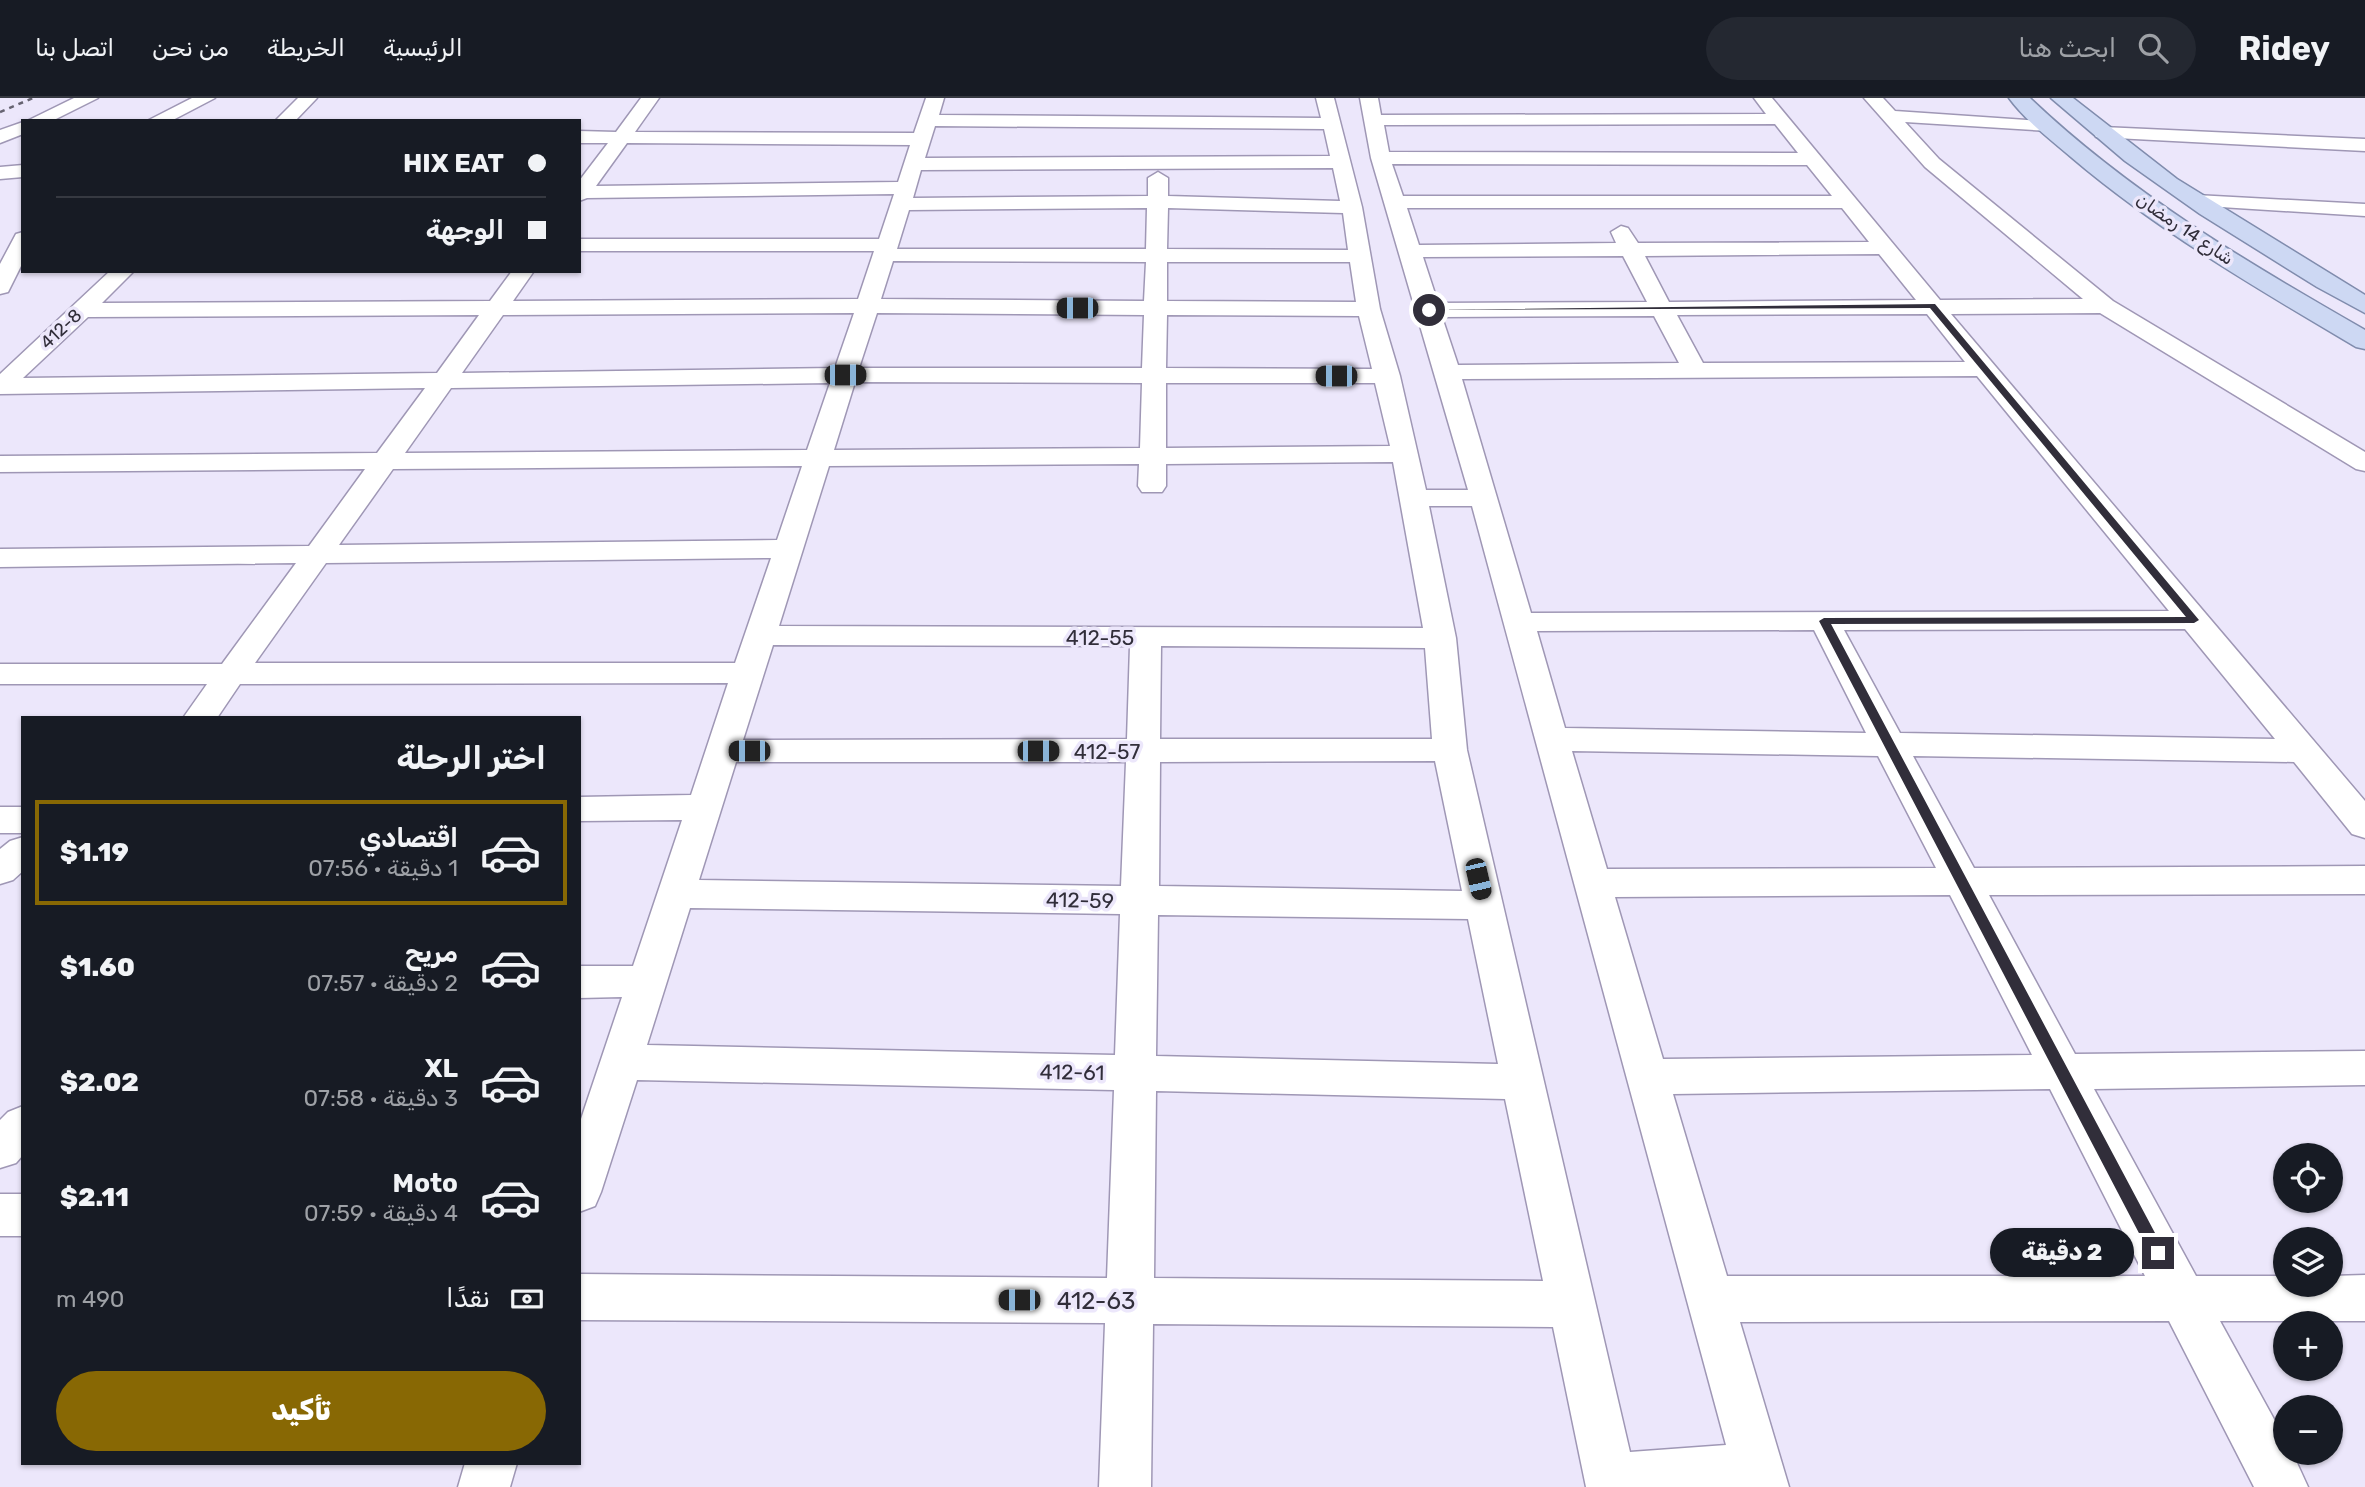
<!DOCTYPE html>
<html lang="ar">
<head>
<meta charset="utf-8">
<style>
	body { margin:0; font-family:Rubik,Vazirmatn,sans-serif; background:#242831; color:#f1f3f6; direction:rtl; height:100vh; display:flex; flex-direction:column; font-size:26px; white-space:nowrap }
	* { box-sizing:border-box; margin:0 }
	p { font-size:23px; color:#9ea1a6 }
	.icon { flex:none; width:38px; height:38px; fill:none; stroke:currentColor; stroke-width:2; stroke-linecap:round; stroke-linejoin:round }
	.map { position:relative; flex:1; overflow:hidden; direction:ltr }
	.panel { position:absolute; left:21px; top:618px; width:560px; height:749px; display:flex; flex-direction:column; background:#171b24; border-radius:0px; box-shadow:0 2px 5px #0004; direction:rtl }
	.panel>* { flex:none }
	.top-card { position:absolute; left:21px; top:21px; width:560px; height:154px; border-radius:0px; box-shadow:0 2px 5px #0004; direction:rtl; display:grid; align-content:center; height:154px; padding:0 35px; background:#171b24 }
	.tools { position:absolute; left:2273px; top:1045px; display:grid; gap:14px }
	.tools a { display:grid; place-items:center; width:70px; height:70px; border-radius:50%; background:#171b24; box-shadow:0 2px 5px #0004; font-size:35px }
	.end { position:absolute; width:32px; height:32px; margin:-16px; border:9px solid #312e3a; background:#fff; box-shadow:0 0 0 4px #fff }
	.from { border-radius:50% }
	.bubble { position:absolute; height:49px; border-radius:24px; background:#171b24; box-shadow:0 2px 5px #0004; font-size:23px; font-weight:800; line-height:49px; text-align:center; direction:rtl }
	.car { position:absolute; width:21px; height:42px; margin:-21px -10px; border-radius:9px; box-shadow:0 0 5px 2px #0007; background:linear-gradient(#222 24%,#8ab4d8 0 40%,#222 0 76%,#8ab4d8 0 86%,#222 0) }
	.top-card b { display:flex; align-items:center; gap:24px; height:66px; font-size:26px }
	.top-card b+b { border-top:2px solid #363941 }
	.top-card i { width:18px; height:18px; background:#f1f3f6 }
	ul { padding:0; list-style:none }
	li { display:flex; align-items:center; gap:21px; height:105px; margin:0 14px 10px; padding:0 21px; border:4px solid transparent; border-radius:0px }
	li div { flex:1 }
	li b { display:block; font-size:26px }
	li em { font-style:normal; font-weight:800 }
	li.active { border-color:#886804 }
	li>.icon { width:63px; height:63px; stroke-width:1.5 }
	h2 { padding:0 35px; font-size:32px; line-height:84px }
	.pay { display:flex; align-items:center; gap:18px; height:77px; padding:0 35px; font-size:26px }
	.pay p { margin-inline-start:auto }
	.primary-button { display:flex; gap:14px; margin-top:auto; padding:14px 35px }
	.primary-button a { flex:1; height:80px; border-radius:42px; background:#886804; color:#fff; font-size:28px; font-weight:800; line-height:80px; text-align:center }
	header { display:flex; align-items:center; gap:42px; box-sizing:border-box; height:98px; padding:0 35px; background:#171b24; border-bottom:2px solid #363941 }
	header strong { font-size:33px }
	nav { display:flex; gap:38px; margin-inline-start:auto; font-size:24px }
	.search { width:490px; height:63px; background:#242831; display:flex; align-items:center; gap:18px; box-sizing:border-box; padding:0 24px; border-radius:38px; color:#9ea1a6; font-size:26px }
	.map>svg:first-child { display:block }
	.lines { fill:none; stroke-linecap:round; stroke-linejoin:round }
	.street-casing { stroke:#9f97b5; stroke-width:3 }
	.primary-casing { stroke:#808cad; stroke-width:3 }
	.street { fill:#fff; fill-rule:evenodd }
	.primary { fill:#cdd8f3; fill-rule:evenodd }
	.rail { stroke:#666371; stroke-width:2.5; stroke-dasharray:5 5; stroke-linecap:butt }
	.route { fill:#312e3a }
	.labels { text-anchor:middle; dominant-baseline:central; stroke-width:7; stroke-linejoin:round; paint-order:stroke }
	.far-street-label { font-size:18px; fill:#312e3a; stroke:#ece7fb }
	.street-label { font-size:21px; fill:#312e3a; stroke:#ece7fb }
	.near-street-label { font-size:24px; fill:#312e3a; stroke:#ece7fb }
</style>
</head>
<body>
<header>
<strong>Ridey</strong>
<div class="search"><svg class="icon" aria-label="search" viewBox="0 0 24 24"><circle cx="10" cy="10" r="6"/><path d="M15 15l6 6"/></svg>ابحث هنا</div>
<nav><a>الرئيسية</a><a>الخريطة</a><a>من نحن</a><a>اتصل بنا</a></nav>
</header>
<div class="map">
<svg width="2365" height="1389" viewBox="0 0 2365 1389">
	<rect width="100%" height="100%" fill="#ece7fb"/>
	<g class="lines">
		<defs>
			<path id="street" d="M74 0H98L52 23H27Z
				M192 0H215L171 23H147Z
				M298 0H317L295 23H275Z
				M641 0H659L635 34 914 35 926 0H944L939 17 1321 20 1316 0H1334L1362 109 1380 211 1400 278 1426 392H1468L1371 60 1360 0H1378L1381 17 1766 16 1754 0H1772L1940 202 2083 201 1925 69 1864 0H1883L1895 13 2054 24 2057 28 2054 32 2048 33 1905 24 1939 61 2113 203 2365 354V373L2356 371 2100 215 1951 216 2365 703V740L2352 736 2294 664 1913 658 1974 770 2365 768V796L1989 797 2075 956 2365 953V987L2094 991 2196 1178H2286V1186H2331V1178L2365 1177V1223H2220L2286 1343V1354H2292L2308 1389H2254L2169 1223 1740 1224 1789 1389H1586L1553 1229 1153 1226 1151 1389H1099L1105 1225 579 1222V1176L1107 1180 1114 992 637 982 601 1094 595 1108 579 1114V1027L622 899 579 900V868H633L682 722 579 723V699L691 697 728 585 240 586 217 620H183L207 586H0V566H222L296 465 0 469V451L309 448 365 371 0 374V358L377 355 425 290 0 296V276L110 173H134L102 205 490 203 512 173H534L513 203 858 201 874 153H579V141H879L894 96 587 100 579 103V83L608 45H579V33L616 34ZM1775 26 1798 55 1389 54 1384 27ZM935 28 1324 31 1330 58 925 60ZM627 45 910 47 898 84 596 88ZM1392 66 1807 67 1832 98H1403ZM1333 70 1340 103 1168 98V80L1158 74 1148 80V98L913 100 921 72ZM1147 110 1146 151H897L909 112ZM1168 110 1343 115 1348 152 1167 151ZM1407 110H1842L1869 144 1638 145 1628 130 1621 128 1611 134 1616 145 1419 147ZM1879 156 1916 202 1669 204 1645 158ZM1623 158 1647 204 1438 205 1423 159ZM893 163 1146 164 1144 203 881 201ZM1167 164H1350L1356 204 1167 203ZM854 215 835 270 462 275 503 217ZM877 215 1144 217 1142 270H859ZM1927 216 1965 264 1703 265 1677 217ZM479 217 437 275 23 280 88 219ZM1167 217 1359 218 1372 271 1166 270ZM1654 218 1679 265 1458 267 1442 219ZM1977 278 2169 513 1531 515 1462 281ZM855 284 1142 285 1140 350 834 352ZM830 285 807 352 405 355 451 290ZM1166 285H1375L1390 348 1166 350ZM1393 364 1423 530 779 528 829 368 1139 366 1138 388 1142 394H1162L1166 388V366ZM802 368 777 442 339 447 393 371ZM1429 408H1472L1726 1347 1630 1354 1467 652 1456 540ZM771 460 735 565H255L326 465ZM2185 531 2275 641 1900 635 1844 532ZM1814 532 1866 635 1565 630 1537 533ZM773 547 1130 548 1127 641 743 642ZM1161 548 1425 550 1432 641H1160ZM1572 653 1878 658 1936 770 1607 771ZM1435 663 1462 793 1159 788 1160 664ZM736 664H1126L1121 788 699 782ZM1950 797 2032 957 1663 961 1615 799ZM690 810 1120 816 1115 957 647 947ZM1158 817 1468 821 1498 966 1156 958ZM2050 991 2145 1178H1727L1673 996ZM1156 993 1505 1001 1543 1183 1154 1180Z
				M23 24V36L0 45V32Z
				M2103 29 2365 41V53L2096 39 2094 35Z
				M23 67V79L0 81V69Z
				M2196 97 2365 106V118L2189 107 2186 103Z
				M23 134V164L8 194 0 196V166L16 136Z
				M0 709H23V735H0Z
				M23 739V773L13 782 0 786V751L10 743Z
				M23 1008V1057L16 1065 0 1070V1022L8 1014Z
				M0 1096H23V1138H0Z
				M465 1365H517L510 1389H458Z"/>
			<path id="primary" d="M2009 0H2030C2130 95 2246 164 2365 232V251L2356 249C2258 191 2158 133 2071 59 2050 41 2025 22 2009 0Z
				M2051 0H2073L2177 81 2365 197V215L2317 189 2200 116 2125 63Z"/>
		</defs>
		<use href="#street" class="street-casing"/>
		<use href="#primary" class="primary-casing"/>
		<use href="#street" class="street"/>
		<use href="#primary" class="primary"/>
		<path class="rail" d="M0 14 33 0"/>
	</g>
	<path class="route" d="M1935 206 2199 522 2194 525 1831 526 2163 1150 2165 1155 2158 1162 2152 1160 1819 523 1824 520 2186 519 1930 210 1425 212Z"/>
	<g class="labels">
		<g class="far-street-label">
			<text transform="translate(2185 131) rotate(34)">شارع 14 رمضان</text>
			<text transform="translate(61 231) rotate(-43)">412-8</text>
		</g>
		<g class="street-label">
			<text x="1100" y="539">412-55</text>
			<text x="1107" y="653">412-57</text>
			<text transform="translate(1080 802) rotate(1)">412-59</text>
			<text transform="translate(1072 974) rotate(1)">412-61</text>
		</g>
		<g class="near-street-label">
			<text x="1096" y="1203">412-63</text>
		</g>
	</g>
</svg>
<div class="tools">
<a><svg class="icon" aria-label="locate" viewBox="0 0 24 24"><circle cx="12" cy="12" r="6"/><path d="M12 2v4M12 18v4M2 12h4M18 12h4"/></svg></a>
<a><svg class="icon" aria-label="layers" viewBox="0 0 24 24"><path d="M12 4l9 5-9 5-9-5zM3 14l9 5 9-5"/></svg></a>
<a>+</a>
<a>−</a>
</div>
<i class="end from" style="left:1429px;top:212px"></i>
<i class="end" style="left:2158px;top:1155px"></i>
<div class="bubble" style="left:1990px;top:1130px;width:144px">2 دقيقة</div>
<i class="car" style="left:1077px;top:210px;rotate:270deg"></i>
<i class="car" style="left:845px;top:277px;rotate:90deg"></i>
<i class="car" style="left:1336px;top:278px;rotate:270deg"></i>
<i class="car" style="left:749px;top:653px;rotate:270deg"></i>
<i class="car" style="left:1038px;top:653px;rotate:90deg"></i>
<i class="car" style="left:1478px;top:781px;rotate:167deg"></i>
<i class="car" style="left:1019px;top:1202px;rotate:270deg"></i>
<div class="top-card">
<b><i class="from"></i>HIX EAT</b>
<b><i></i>الوجهة</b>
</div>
<section class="panel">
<h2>اختر الرحلة</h2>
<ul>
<li class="active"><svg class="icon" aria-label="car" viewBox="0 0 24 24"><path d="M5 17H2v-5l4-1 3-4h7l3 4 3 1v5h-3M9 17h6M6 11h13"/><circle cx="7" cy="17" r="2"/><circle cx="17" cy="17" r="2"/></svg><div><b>اقتصادي</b><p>1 دقيقة · 07:56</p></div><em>$1.19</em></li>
<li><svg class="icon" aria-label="car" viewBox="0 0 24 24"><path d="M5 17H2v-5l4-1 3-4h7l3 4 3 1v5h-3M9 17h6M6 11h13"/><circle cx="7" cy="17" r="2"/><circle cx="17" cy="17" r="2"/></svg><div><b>مريح</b><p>2 دقيقة · 07:57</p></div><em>$1.60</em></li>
<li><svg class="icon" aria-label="car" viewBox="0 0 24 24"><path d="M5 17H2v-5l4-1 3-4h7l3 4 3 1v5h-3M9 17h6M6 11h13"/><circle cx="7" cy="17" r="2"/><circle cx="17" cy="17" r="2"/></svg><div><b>XL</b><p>3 دقيقة · 07:58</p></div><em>$2.02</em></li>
<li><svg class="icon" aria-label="car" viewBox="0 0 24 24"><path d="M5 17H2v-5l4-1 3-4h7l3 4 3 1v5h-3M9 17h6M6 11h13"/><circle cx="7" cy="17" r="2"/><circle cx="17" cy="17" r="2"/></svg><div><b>Moto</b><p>4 دقيقة · 07:59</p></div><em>$2.11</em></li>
</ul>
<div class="pay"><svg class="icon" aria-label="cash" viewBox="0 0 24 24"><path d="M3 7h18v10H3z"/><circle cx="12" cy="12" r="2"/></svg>نقدًا<p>490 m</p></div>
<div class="primary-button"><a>تأكيد</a></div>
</section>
</div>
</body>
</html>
